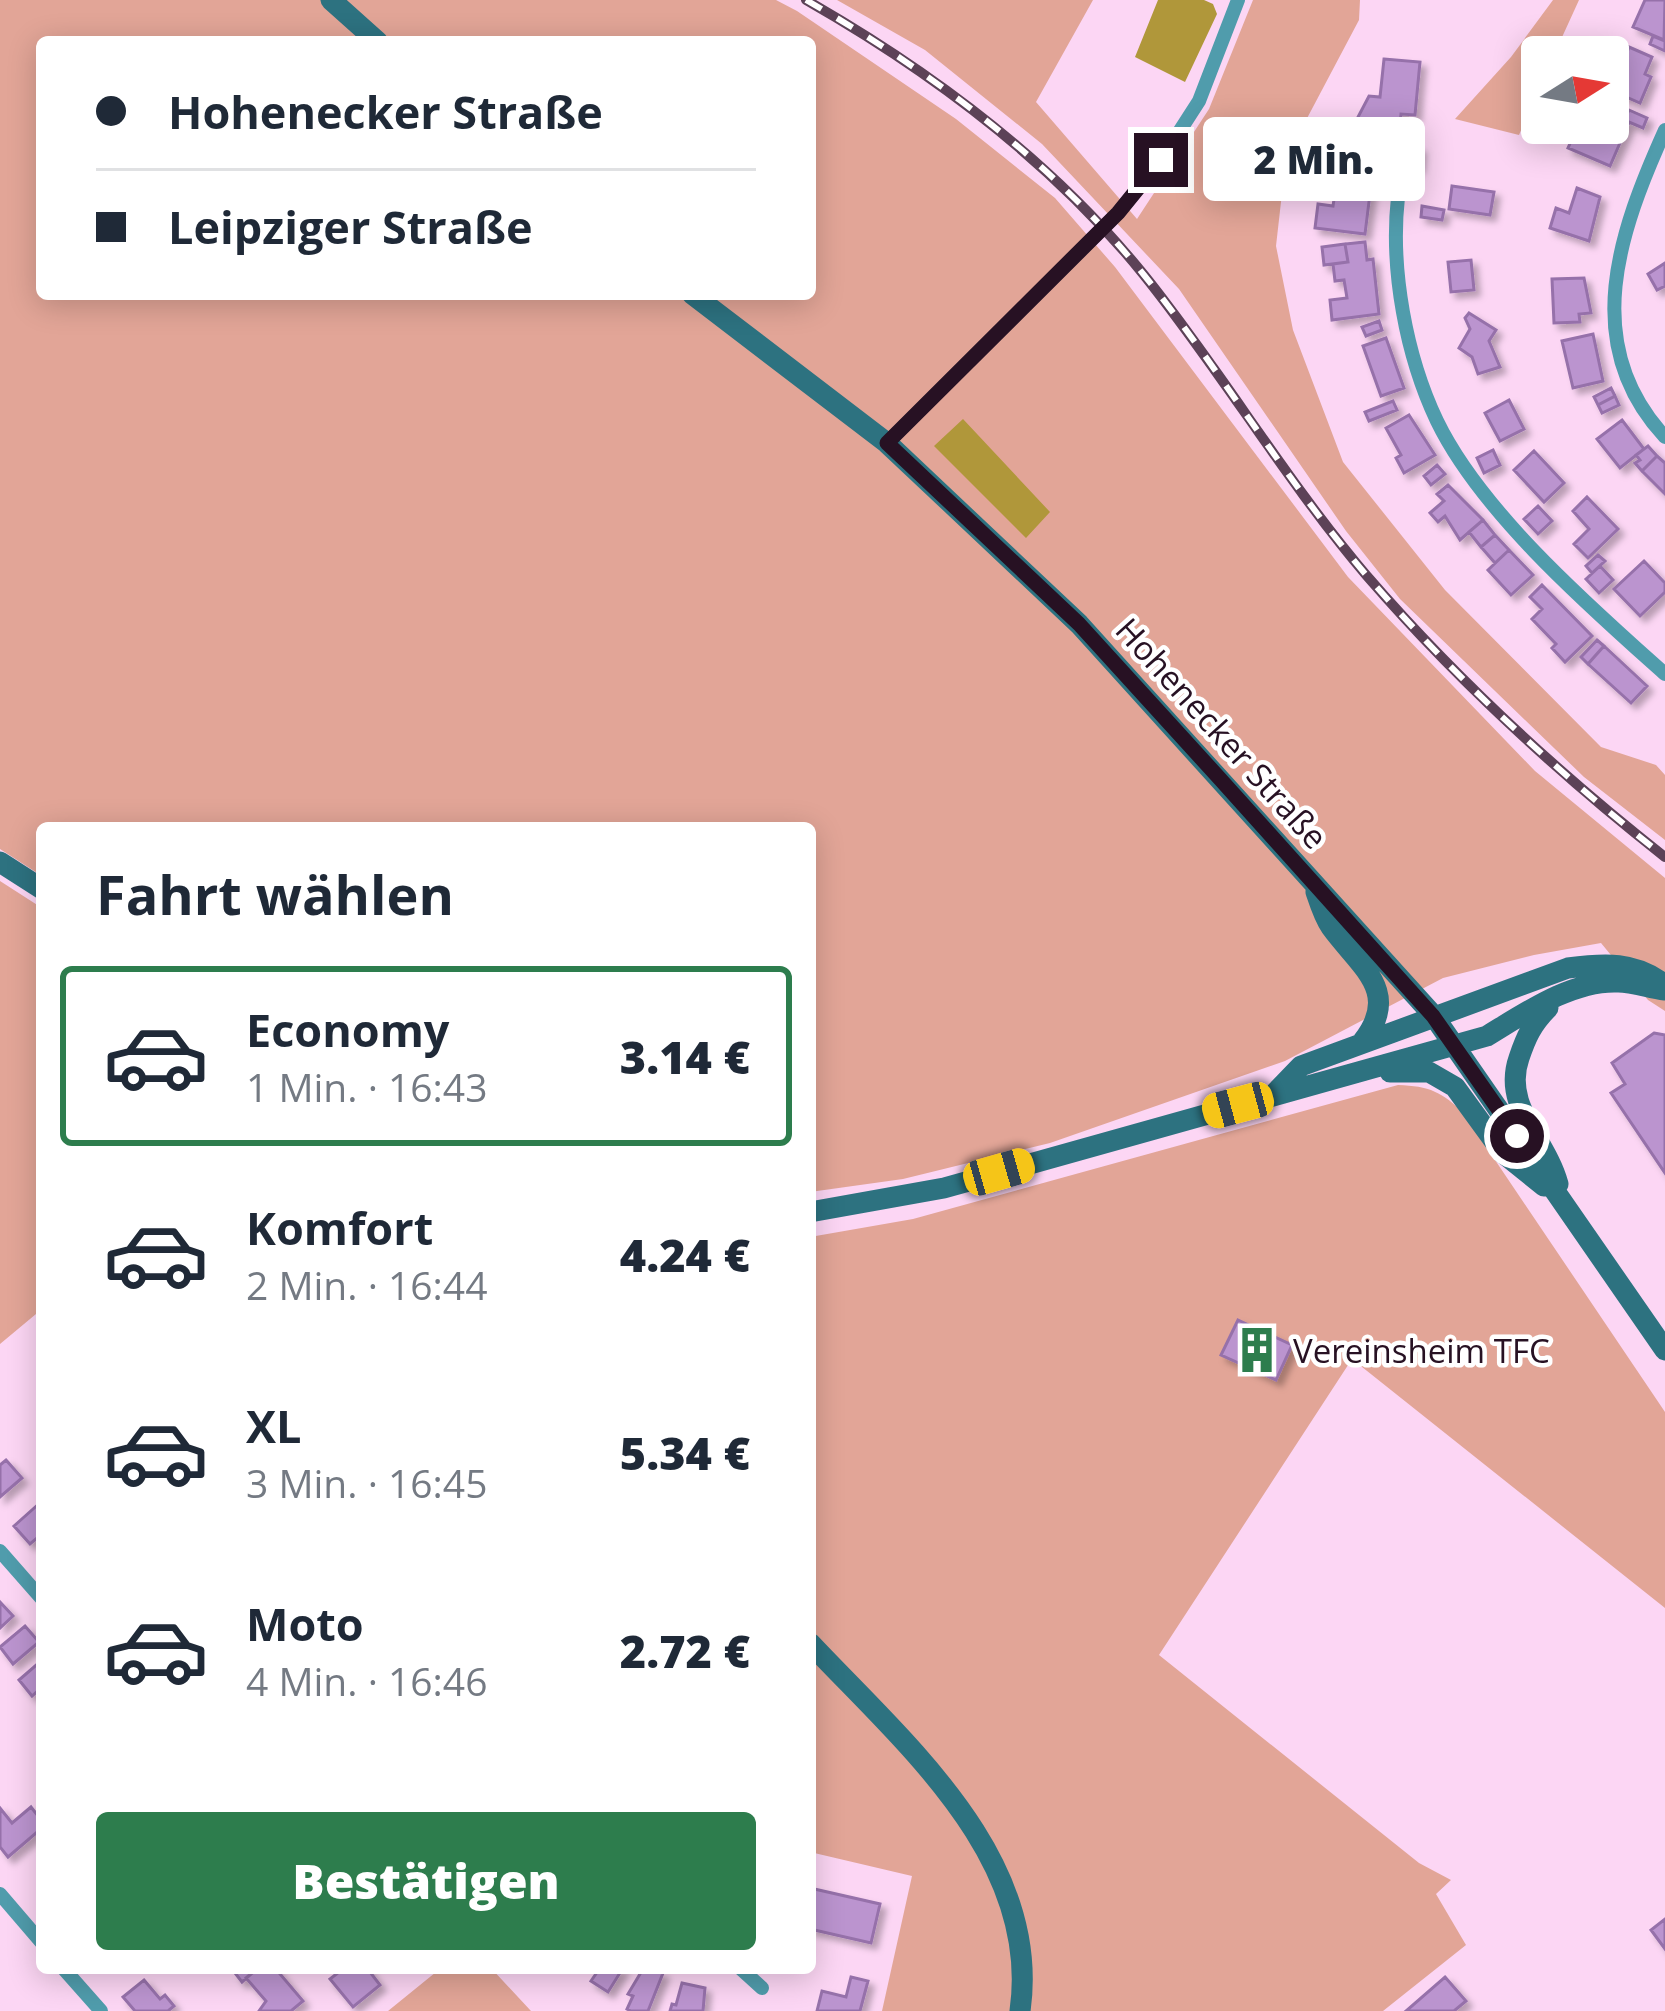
<!DOCTYPE html>
<html lang="de">
<head>
<meta charset="utf-8">
<style>
	body { margin:0; font-family:"Open Sans",sans-serif; background:#f6f6f7; color:#1f2937; height:100vh; display:flex; flex-direction:column; font-size:45px; white-space:nowrap }
	* { box-sizing:border-box; margin:0 }
	p { font-size:39px; color:#747a83 }
	.icon { flex:none; width:66px; height:66px; fill:none; stroke:currentColor; stroke-width:2; stroke-linecap:round; stroke-linejoin:round }
	.map { position:relative; flex:1; overflow:hidden }
	.sheet { position:absolute; left:36px; top:822px; width:780px; height:1152px; display:flex; flex-direction:column; background:#fff; border-radius:12px; box-shadow:0 6px 30px #0003 }
	.sheet>* { flex:none }
	.hud { position:absolute; left:36px; top:36px; width:780px; height:264px; border-radius:12px; box-shadow:0 6px 30px #0003; display:grid; align-content:center; height:264px; padding:0 60px; background:#fff }
	.needle { width:78px; rotate:79deg }
	.controls { position:absolute; left:1521px; top:36px; display:grid; gap:24px }
	.controls a { display:grid; place-items:center; width:108px; height:108px; border-radius:12px; background:#fff; box-shadow:0 6px 30px #0003; font-size:60px }
	.end { position:absolute; width:54px; height:54px; margin:-27px; border:15px solid #271123; background:#fff; box-shadow:0 0 0 6px #fff }
	.from { border-radius:50% }
	.bubble { position:absolute; height:84px; border-radius:12px; background:#fff; box-shadow:0 6px 30px #0003; font-size:39px; font-weight:800; line-height:84px; text-align:center }
	.car { position:absolute; width:36px; height:72px; margin:-36px -18px; border-radius:15px; box-shadow:0 0 9px 3px #0007; background:linear-gradient(#f5c518 24%,#345 0 40%,#f5c518 0 76%,#345 0 86%,#f5c518 0) }
	.hud b { display:flex; align-items:center; gap:42px; height:114px; font-size:45px }
	.hud b+b { border-top:3px solid #e0e1e3 }
	.hud i { width:30px; height:30px; background:#1f2937 }
	ul { padding:0; list-style:none }
	li { display:flex; align-items:center; gap:36px; height:180px; margin:0 24px 18px; padding:0 36px; border:6px solid transparent; border-radius:12px }
	li div { flex:1 }
	li b { display:block; font-size:45px }
	li em { font-style:normal; font-weight:800 }
	li.active { border-color:#2d7d4d }
	li>.icon { width:108px; height:108px; stroke-width:1.5 }
	h2 { padding:0 60px; font-size:54px; line-height:144px }
	.primary-button { display:flex; gap:24px; margin-top:auto; padding:24px 60px }
	.primary-button a { flex:1; height:138px; border-radius:12px; background:#2d7d4d; color:#fff; font-size:48px; font-weight:800; line-height:138px; text-align:center }
	.map>svg:first-child { display:block }
	.green { fill:#e2a597; fill-rule:evenodd }
	.water { fill:#b0973a }
	.building { fill:#bb94cf; stroke:#9671aa; stroke-width:3; filter:url(#shadow) }
	.lines { fill:none; stroke-linecap:round; stroke-linejoin:round }
	.street { stroke:#509cac; stroke-width:14 }
	.secondary { stroke:#2d7280; stroke-width:21 }
	.rail-casing { stroke:#5c4257; stroke-width:10 }
	.rail { stroke:#fff; stroke-width:6; stroke-dasharray:18; stroke-linecap:butt }
	.route { stroke:#271123; stroke-width:15 }
	.labels { text-anchor:middle; dominant-baseline:central; stroke-width:9; stroke-linejoin:round; paint-order:stroke }
	.street-label { font-size:33px; fill:#271123; stroke:#fff }
	.poi-label { font-size:33px; fill:#271123; stroke:#fff; text-anchor:start }
</style>
</head>
<body>
<div class="map">
<svg width="1665" height="2011" viewBox="0 0 1665 2011">
	<defs>
		<filter id="shadow"><feDropShadow dx="5.5" dy="5.5" stdDeviation="3" flood-color="#0004"/></filter>
	</defs>
	<rect width="100%" height="100%" fill="#fcd6f4"/>
	<path class="green" d="M0 0H776L797 11 956 119 1055 198 1115 267 1348 577 1535 771 1665 878V1011L1648 1000 1601 943 1534 955 1443 978 1285 1061 1050 1143 903 1179 810 1192V828H42V876L0 849ZM42 42H810V294H42Z
		M837 0H1093L1036 102 1137 219 1209 109 1253 0H1360L1359 20 1286 158 1276 246 1293 330 1343 462 1445 590 1601 747 1656 765 1665 775V840L1584 777 1400 599 1346 531 1179 289 1042 144 925 50Z
		M1553 0H1579L1553 57H1542V82L1519 135 1455 119 1511 57Z
		M0 881 42 908V1309L0 1344Z
		M1398 1085C1429 1086 1443 1092 1464 1114L1665 1412V1608L1352 1359 1159 1655 1419 1863 1451 1880 1436 1894 1466 1945 1383 2011H882L912 1876 810 1852V1237L913 1219Z
		M441 1968H491L531 2011H388Z"/>
	<path class="water" d="M1158 0H1204L1213 4 1217 14 1185 82 1135 57Z
		M963 419 1050 512 1026 538 934 446Z"/>
	<path class="building" d="M1645 0H1665L1664 40 1633 27Z
		M1653 36 1665 41V51L1650 44Z
		M1629 47 1652 57 1645 74 1651 77 1640 103 1608 89 1614 67 1620 70Z
		M1384 59 1420 62 1415 115 1401 114 1397 158 1361 155 1358 117 1369 96 1380 97Z
		M1629 110 1647 118 1643 128 1624 120Z
		M1608 113 1629 122 1610 166 1568 148 1577 128 1591 135 1596 123H1608Z
		M1398 146 1420 148 1418 167 1382 163 1383 156 1397 158Z
		M1310 154 1370 162 1368 177 1372 178 1365 234 1315 228 1318 204 1333 206 1338 173 1308 169Z
		M1452 186 1494 192 1490 215 1449 209Z
		M1577 188 1600 197 1589 241 1550 228 1556 208 1569 213Z
		M1422 206 1444 210 1442 220 1421 217Z
		M1365 242 1367 260 1373 259 1379 314 1332 320 1330 300 1347 298 1344 280 1335 281 1333 264 1348 262 1345 244Z
		M1345 244 1348 262 1324 265 1322 247Z
		M1471 260 1474 290 1451 292 1448 262Z
		M1665 263V286L1657 290 1648 274Z
		M1584 278 1591 313 1579 314 1580 322 1554 323 1552 279Z
		M1469 313 1496 330 1489 341 1500 367 1478 374 1472 357 1459 348 1470 329 1465 318Z
		M1379 321 1382 330 1366 336 1362 327Z
		M1593 334 1603 381 1573 388 1562 341Z
		M1386 338 1404 388 1381 396 1363 346Z
		M1611 388 1615 396 1598 405 1594 397Z
		M1615 396 1619 405 1602 413 1598 405Z
		M1509 400 1524 429 1500 441 1485 413Z
		M1393 401 1397 410 1369 421 1365 412Z
		M1409 415 1435 455 1404 473 1396 458 1401 455 1386 428Z
		M1622 420 1644 449 1620 468 1597 439Z
		M1648 446 1657 456 1642 471 1635 463 1640 460 1636 455Z
		M1493 450 1500 465 1484 473 1477 458Z
		M1534 451 1564 483 1544 502 1514 470Z
		M1657 456 1665 463V494L1642 471Z
		M1437 465 1445 474 1431 485 1424 476Z
		M1448 485 1483 520 1460 540 1445 516 1438 522 1430 513 1444 501 1437 494Z
		M1587 497 1618 529 1588 558 1574 544 1589 529 1573 511Z
		M1538 506 1552 521 1538 534 1524 519Z
		M1483 520 1495 535 1481 547 1469 532Z
		M1495 535 1509 550 1495 563 1481 547Z
		M1509 550 1533 575 1511 595 1488 570Z
		M1598 555 1605 561 1592 573 1586 566Z
		M1644 561 1665 583V592L1640 616 1614 589Z
		M1600 566 1613 580 1599 593 1586 579Z
		M1542 585 1592 636 1565 662 1552 648 1556 644 1532 619 1542 609 1530 597Z
		M1597 640 1604 646 1588 664 1581 657Z
		M1604 646 1647 686 1631 703 1588 664Z
		M1654 1033 1665 1035V1173L1611 1093 1625 1084 1612 1063Z
		M1238 1320 1292 1345 1276 1380 1221 1355Z
		M6 1460 22 1478 0 1497V1465Z
		M42 1501V1534L30 1544 14 1526Z
		M0 1602 13 1616 0 1628Z
		M25 1626 39 1642 13 1664 0 1647Z
		M42 1660V1687L32 1696 19 1680Z
		M31 1807 42 1821V1828L8 1857 0 1847V1808L12 1823Z
		M810 1888 880 1904 871 1943 810 1929Z
		M1665 1919V1949L1651 1930Z
		M241 1968H258L242 1982 235 1973Z
		M258 1968H275L303 2001 291 2011H259L266 2001 246 1978Z
		M344 1968H367L380 1985 353 2007 330 1979Z
		M600 1968H623L608 1992 591 1981Z
		M643 1969 663 1973 648 2011H631L627 2009 633 1996 628 1994Z
		M851 1977 868 1981 860 2011H817L822 1991 846 1997Z
		M1445 1977 1466 2001 1454 2011H1406Z
		M144 1980 160 1999 165 1995 174 2006 168 2011H135L123 1997Z
		M682 1983 705 1988 703 2011H670L672 2004 676 2005Z"/>
	<g class="lines">
		<path class="street" d="M1665 130C1620 230 1578 344 1665 437
			M1398 197C1390 269 1406 356 1437 421 1481 512 1590 607 1665 674
			M887 443 1118 213 1161 160 1199 101 1238 0
			M0 1551 42 1599
			M0 1894 42 1943
			M63 1968 101 2011
			M740 1968 762 1988"/>
		<path class="secondary" d="M331 0 378 42
			M692 294 887 443 1079 624 1433 1015 1665 1350
			M0 862 42 889
			M1316 892C1320 904 1324 917 1331 927 1359 966 1402 991 1363 1041
			M1548 1008C1532 1024 1526 1037 1519 1058 1502 1106 1546 1139 1558 1184
			M1390 1072H1429L1455 1087 1503 1153 1544 1186
			M1275 1093 1301 1066 1568 968C1604 963 1635 961 1665 985
			M810 1212 944 1188 1487 1036C1525 1013 1572 980 1618 982 1633 982 1649 988 1665 990
			M810 1643C904 1743 1042 1858 1020 2011"/>
		<defs>
			<path id="rail" d="M806 0C932 72 1052 161 1144 275 1222 372 1286 481 1367 576 1457 680 1557 772 1665 857"/>
		</defs>
		<use href="#rail" class="rail-casing"/>
		<use href="#rail" class="rail"/>
	</g>
	<g class="lines">
		<path class="route" d="M1161 160 1118 213 887 443 1079 624 1221 780 1433 1016 1517 1136"/>
	</g>
	<defs>
		<symbol id="building-bare" viewBox="-9 -9 18 18"><path d="M-4-6H4V6H1V3H-1V6H-4ZM-2.5-4.3h1.7v1.8h-1.7ZM.8-4.3h1.7v1.8H.8ZM-2.5-1h1.7V.8h-1.7ZM.8-1h1.7V.8H.8Z" fill="#2d7d4d" stroke="#fff" stroke-width="2.5" paint-order="stroke"/></symbol>
	</defs>
	<g fill-rule="evenodd">
		<use href="#building-bare" x="1224" y="1317" width="66" height="66"/>
	</g>
	<g class="labels">
		<g class="street-label">
			<text transform="translate(1222 733) rotate(48)">Hohenecker Straße</text>
		</g>
		<g class="poi-label">
			<text x="1293" y="1350">Vereinsheim TFC</text>
		</g>
	</g>
</svg>
<div class="controls">
<a><svg class="needle" viewBox="-14 -14 28 28"><path d="M0-13l5 13h-10z" fill="#e53935"/><path d="M0 13l5-13h-10z" fill="#747a83"/></svg></a>
</div>
<i class="end from" style="left:1517px;top:1136px"></i>
<i class="end" style="left:1161px;top:160px"></i>
<div class="bubble" style="left:1203px;top:117px;width:222px">2 Min.</div>
<i class="car" style="left:1238px;top:1105px;rotate:255deg"></i>
<i class="car" style="left:999px;top:1172px;rotate:74deg"></i>
<div class="hud">
<b><i class="from"></i>Hohenecker Straße</b>
<b><i></i>Leipziger Straße</b>
</div>
<section class="sheet">
<h2>Fahrt wählen</h2>
<ul>
<li class="active"><svg class="icon" aria-label="car" viewBox="0 0 24 24"><path d="M5 17H2v-5l4-1 3-4h7l3 4 3 1v5h-3M9 17h6M6 11h13"/><circle cx="7" cy="17" r="2"/><circle cx="17" cy="17" r="2"/></svg><div><b>Economy</b><p>1 Min. · 16:43</p></div><em>3.14 €</em></li>
<li><svg class="icon" aria-label="car" viewBox="0 0 24 24"><path d="M5 17H2v-5l4-1 3-4h7l3 4 3 1v5h-3M9 17h6M6 11h13"/><circle cx="7" cy="17" r="2"/><circle cx="17" cy="17" r="2"/></svg><div><b>Komfort</b><p>2 Min. · 16:44</p></div><em>4.24 €</em></li>
<li><svg class="icon" aria-label="car" viewBox="0 0 24 24"><path d="M5 17H2v-5l4-1 3-4h7l3 4 3 1v5h-3M9 17h6M6 11h13"/><circle cx="7" cy="17" r="2"/><circle cx="17" cy="17" r="2"/></svg><div><b>XL</b><p>3 Min. · 16:45</p></div><em>5.34 €</em></li>
<li><svg class="icon" aria-label="car" viewBox="0 0 24 24"><path d="M5 17H2v-5l4-1 3-4h7l3 4 3 1v5h-3M9 17h6M6 11h13"/><circle cx="7" cy="17" r="2"/><circle cx="17" cy="17" r="2"/></svg><div><b>Moto</b><p>4 Min. · 16:46</p></div><em>2.72 €</em></li>
</ul>
<div class="primary-button"><a>Bestätigen</a></div>
</section>
</div>
</body>
</html>
